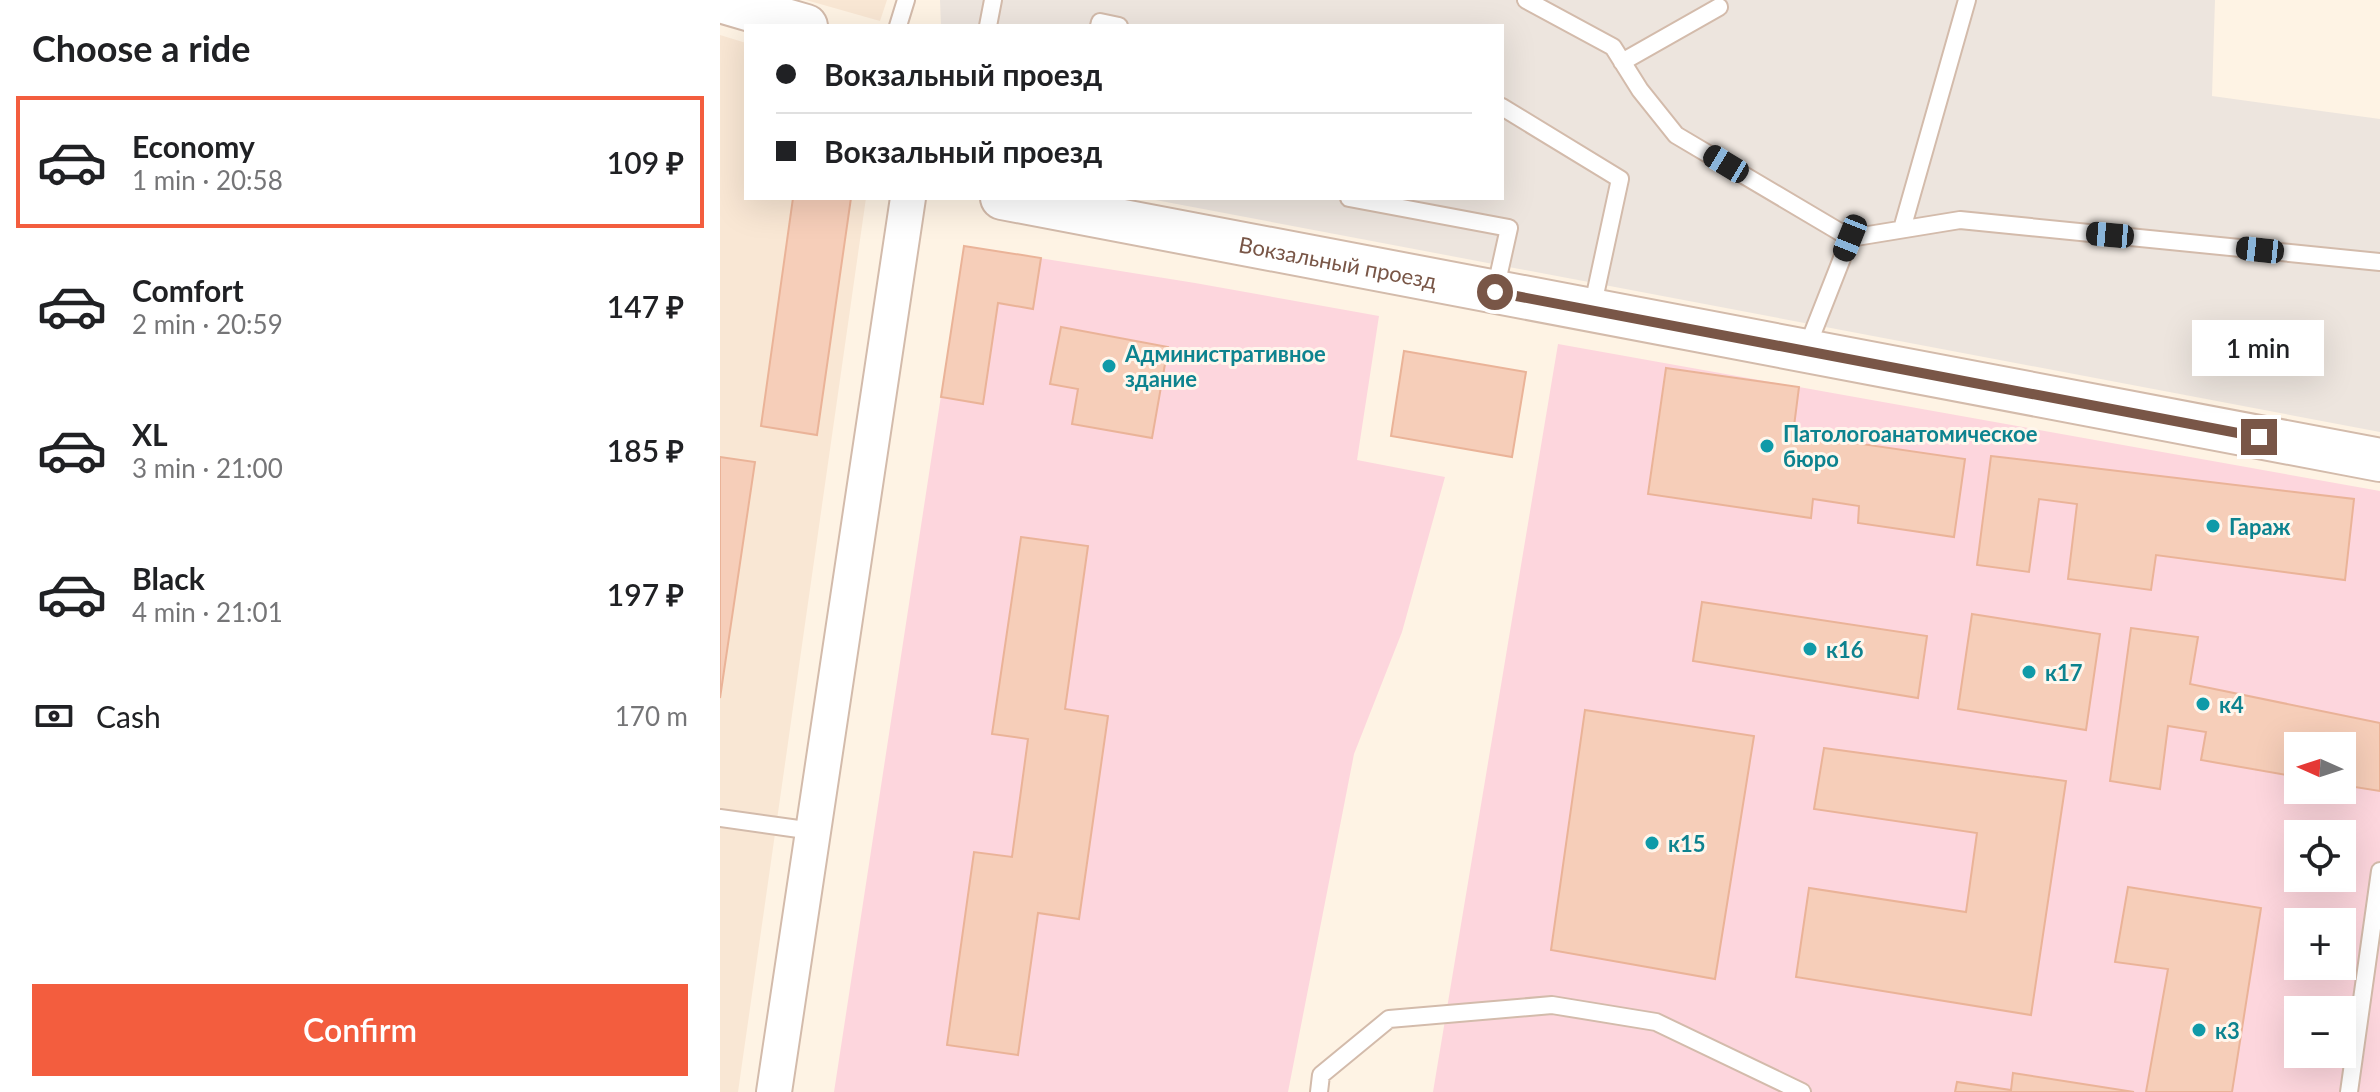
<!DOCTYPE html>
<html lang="en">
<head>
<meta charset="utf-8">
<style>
	body { margin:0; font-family:Lato,sans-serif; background:#f6f6f6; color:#202124; height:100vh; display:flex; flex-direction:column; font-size:30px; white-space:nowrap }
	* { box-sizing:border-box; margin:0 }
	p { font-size:26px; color:#757577 }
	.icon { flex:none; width:44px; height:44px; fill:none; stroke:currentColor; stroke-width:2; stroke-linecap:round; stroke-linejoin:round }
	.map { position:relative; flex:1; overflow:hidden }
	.drawer { display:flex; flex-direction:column; background:#fff; width:720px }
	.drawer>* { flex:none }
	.banner { position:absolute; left:24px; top:24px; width:760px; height:176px; border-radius:0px; box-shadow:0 8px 32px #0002; display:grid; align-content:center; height:176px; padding:0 32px; background:#fff }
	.needle { width:52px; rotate:273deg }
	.controls { position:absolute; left:1564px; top:732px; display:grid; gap:16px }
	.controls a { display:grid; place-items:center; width:72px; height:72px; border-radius:0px; background:#fff; box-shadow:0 8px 32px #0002; font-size:40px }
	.end { position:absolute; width:36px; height:36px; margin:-18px; border:10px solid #795647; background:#fff; box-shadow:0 0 0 4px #fff }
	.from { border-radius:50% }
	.bubble { position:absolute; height:56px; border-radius:0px; background:#fff; box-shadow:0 8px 32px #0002; font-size:26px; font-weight:600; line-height:56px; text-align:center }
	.car { position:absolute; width:24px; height:48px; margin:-24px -12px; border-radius:10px; box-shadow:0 0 6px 2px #0007; background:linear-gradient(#222 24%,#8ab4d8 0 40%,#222 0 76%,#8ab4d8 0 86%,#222 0) }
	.banner b { display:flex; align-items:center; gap:28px; height:76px; font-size:30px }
	.banner b+b { border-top:2px solid #e0e0e0 }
	.banner i { width:20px; height:20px; background:#202124 }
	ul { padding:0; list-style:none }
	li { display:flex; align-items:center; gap:24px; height:132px; margin:0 16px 12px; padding:0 16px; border:4px solid transparent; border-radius:0px }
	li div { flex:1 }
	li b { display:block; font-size:30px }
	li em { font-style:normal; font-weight:600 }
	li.active { border-color:#f35d3e }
	li>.icon { width:72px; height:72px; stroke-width:1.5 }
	h2 { padding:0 32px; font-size:36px; line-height:96px }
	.pay { display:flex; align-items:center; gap:20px; height:88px; padding:0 32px; font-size:30px }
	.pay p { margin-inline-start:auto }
	.action { display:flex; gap:16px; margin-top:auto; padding:16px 32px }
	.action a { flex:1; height:92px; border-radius:0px; background:#f35d3e; color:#fff; font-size:32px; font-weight:600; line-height:92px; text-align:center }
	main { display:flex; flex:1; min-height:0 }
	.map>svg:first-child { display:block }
	.residential { fill:#f9e7d4 }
	.industrial { fill:#ede5de }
	.medical { fill:#fdd6dd; fill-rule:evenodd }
	.building { fill:#f6ceb9; stroke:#eab398; stroke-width:2 }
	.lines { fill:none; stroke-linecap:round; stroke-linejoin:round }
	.service-casing { stroke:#d3bbab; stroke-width:20 }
	.minor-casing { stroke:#d3bbab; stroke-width:38 }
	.tertiary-casing { stroke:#d3bbab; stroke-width:46 }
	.service { stroke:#fff; stroke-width:16 }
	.minor { stroke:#fff; stroke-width:34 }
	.tertiary { stroke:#fff; stroke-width:42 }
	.route { stroke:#795647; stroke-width:10 }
	.culture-dot { fill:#0f9aa8; stroke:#fff6ec; stroke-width:3 }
	.labels { text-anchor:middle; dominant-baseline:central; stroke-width:6; stroke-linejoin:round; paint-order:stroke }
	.street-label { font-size:22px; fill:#795647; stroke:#fff6ec }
	.culture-label { font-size:22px; font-weight:bold; fill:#0d838f; stroke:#fff6ec; text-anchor:start }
</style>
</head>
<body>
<main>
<section class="drawer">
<h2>Choose a ride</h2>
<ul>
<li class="active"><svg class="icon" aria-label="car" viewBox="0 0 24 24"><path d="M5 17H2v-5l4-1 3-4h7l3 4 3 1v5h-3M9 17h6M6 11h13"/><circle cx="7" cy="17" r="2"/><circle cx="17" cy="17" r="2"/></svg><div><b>Economy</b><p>1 min · 20:58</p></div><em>109 ₽</em></li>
<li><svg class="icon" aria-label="car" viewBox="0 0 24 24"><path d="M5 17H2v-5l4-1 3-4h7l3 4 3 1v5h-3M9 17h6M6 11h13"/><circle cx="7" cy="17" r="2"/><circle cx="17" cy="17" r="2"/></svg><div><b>Comfort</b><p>2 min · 20:59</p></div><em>147 ₽</em></li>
<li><svg class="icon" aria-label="car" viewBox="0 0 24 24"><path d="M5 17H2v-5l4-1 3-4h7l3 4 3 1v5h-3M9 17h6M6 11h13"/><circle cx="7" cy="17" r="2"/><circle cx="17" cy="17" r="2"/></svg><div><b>XL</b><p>3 min · 21:00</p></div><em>185 ₽</em></li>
<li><svg class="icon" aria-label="car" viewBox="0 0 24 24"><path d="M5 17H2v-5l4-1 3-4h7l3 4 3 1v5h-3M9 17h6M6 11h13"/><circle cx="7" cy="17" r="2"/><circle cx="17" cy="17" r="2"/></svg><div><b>Black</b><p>4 min · 21:01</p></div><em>197 ₽</em></li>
</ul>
<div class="pay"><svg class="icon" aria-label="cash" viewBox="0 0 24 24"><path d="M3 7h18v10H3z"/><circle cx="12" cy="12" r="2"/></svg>Cash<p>170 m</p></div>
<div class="action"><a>Confirm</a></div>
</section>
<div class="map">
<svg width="1660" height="1092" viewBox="0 0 1660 1092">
	<rect width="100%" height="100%" fill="#fef3e4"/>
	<path class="residential" d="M86 0H167L160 21Z
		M0 35 26 43V198H146L18 1092H0Z"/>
	<path class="industrial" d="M220 0H1495L1492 96 1660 119V432L425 198H782V26H221Z"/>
	<path class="medical" d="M244 246 475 283 659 316 637 460 725 477 682 632 634 754 568 1092H114Z
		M838 344 1660 491V1092H713ZM1578 746H1622V790H1578ZM1578 834H1622V878H1578ZM1578 922H1622V966H1578ZM1578 1010H1622V1054H1578Z"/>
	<path class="building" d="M73 198H131L97 435 41 426Z
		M244 246 321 258 313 309 278 303 263 404 221 397Z
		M341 327 448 347 432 438 352 424 358 389 330 384Z
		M684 351 806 372 792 457 671 436Z
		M946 368 1079 387 1073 434 1245 459 1234 537 1138 523 1139 506 1093 499 1091 518 928 494Z
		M1271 456 1634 499 1625 580 1436 555 1431 590 1348 579 1357 504 1319 499 1309 572 1257 565Z
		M0 457 35 462 0 698Z
		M301 537 368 546 345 709 388 716 359 919 318 913 298 1055 227 1045 254 852 292 857 308 739 272 734Z
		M982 602 1207 636 1198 698 973 661Z
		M1252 614 1380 634 1366 730 1238 709Z
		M1411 628 1478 637 1470 684 1660 723V791L1622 785V746H1578V777L1481 760 1486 732 1448 726 1440 789 1390 781Z
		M865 710 1034 736 995 979 831 950Z
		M1104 748 1346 781 1311 1015 1076 977 1089 888 1246 912 1257 833 1094 809Z
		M1408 887 1541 908 1512 1092H1426L1448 969 1395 962Z
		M1293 1073 1414 1092H1235L1237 1082 1291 1090Z"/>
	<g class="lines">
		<defs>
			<path id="service" d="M806 0 893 47 920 90 956 135 1130 238 1086 350
				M178 26 186 0
				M268 26 273 0
				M379 26 380 22 399 26
				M902 62 999 7
				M782 107 900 179 872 309
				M629 198 789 228 775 291
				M1182 229 1247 0
				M1130 238 1240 220 1660 262
				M0 818 93 831
				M599 1092 601 1075 669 1019 832 1005 936 1022 1082 1092
				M1629 1092 1660 871"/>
			<path id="minor" d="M54 1092 188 198"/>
			<g id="tertiary">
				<path d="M0 1 86 26"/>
				<path id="s1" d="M282 198 1660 460"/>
			</g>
		</defs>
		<use href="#service" class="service-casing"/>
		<use href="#minor" class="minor-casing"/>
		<use href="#tertiary" class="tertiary-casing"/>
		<use href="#service" class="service"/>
		<use href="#minor" class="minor"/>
		<use href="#tertiary" class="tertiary"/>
	</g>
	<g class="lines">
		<path class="route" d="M775 292 1539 437"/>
	</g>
	<g class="culture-dot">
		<circle cx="389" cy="366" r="8"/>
		<circle cx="1047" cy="446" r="8"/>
		<circle cx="1493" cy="526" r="8"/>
		<circle cx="1090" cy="649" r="8"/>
		<circle cx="1309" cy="672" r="8"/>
		<circle cx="1483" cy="704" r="8"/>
		<circle cx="932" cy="843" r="8"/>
		<circle cx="1479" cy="1030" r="8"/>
	</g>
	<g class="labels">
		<g class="street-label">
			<text stroke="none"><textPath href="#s1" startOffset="342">Вокзальный проезд</textPath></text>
		</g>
		<g class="culture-label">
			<text x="405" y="353">Административное<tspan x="405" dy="25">здание</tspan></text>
			<text x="1063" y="433">Патологоанатомическое<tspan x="1063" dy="25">бюро</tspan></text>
			<text x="1509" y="526">Гараж</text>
			<text x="1106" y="649">к16</text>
			<text x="1325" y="672">к17</text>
			<text x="1499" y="704">к4</text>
			<text x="948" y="843">к15</text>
			<text x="1495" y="1030">к3</text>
		</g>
	</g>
</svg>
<div class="controls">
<a><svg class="needle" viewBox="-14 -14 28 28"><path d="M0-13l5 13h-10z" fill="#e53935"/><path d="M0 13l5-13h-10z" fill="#757577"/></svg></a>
<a><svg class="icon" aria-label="locate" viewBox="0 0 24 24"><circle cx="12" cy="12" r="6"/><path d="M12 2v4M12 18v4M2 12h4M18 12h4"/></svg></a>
<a>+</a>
<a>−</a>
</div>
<i class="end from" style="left:775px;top:292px"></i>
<i class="end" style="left:1539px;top:437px"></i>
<div class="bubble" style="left:1472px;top:320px;width:132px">1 min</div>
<i class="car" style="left:1006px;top:164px;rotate:301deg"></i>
<i class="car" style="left:1390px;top:235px;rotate:275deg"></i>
<i class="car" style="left:1130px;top:238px;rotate:202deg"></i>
<i class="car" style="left:1540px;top:250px;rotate:276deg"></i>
<div class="banner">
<b><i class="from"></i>Вокзальный проезд</b>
<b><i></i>Вокзальный проезд</b>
</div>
</div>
</main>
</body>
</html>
